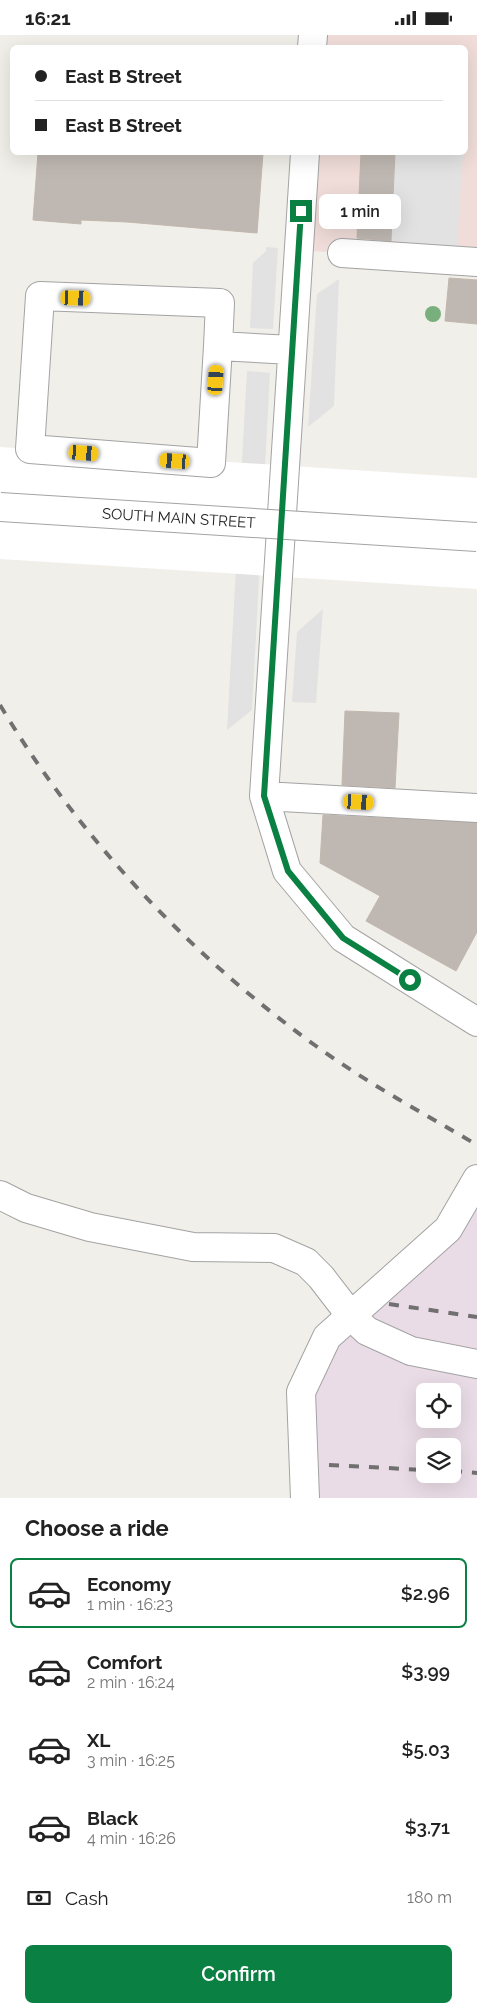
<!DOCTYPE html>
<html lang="en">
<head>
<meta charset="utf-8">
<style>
	body { margin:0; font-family:Raleway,sans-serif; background:#f6f6f6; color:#222; height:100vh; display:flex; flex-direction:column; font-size:19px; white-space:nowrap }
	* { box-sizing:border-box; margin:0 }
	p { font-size:16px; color:#767676 }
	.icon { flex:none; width:28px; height:28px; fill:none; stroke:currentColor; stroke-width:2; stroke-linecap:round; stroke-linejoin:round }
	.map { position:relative; height:1463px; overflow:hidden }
	.details { display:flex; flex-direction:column; background:#fff; flex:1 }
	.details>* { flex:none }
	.guide { position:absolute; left:10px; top:10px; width:458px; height:110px; border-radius:8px; box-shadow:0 5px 20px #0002; display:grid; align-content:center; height:110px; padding:0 25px; background:#fff }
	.buttons { position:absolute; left:416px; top:1348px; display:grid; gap:10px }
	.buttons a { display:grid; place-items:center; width:45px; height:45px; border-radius:8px; background:#fff; box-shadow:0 5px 20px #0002; font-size:25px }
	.end { position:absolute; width:22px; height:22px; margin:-11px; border:6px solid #0b8043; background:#fff; box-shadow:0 0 0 2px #fff }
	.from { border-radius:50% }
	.bubble { position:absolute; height:35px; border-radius:8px; background:#fff; box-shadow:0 5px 20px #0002; font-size:16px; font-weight:600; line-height:35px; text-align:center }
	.car { position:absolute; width:15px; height:30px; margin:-15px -8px; border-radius:6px; box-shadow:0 0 4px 1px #0007; background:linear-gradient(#f5c518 24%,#345 0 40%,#f5c518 0 76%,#345 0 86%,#f5c518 0) }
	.guide b { display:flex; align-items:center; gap:18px; height:48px; font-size:19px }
	.guide b+b { border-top:1px solid #e0e0e0 }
	.guide i { width:12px; height:12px; background:#222 }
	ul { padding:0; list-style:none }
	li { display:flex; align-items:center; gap:15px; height:70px; margin:0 10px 8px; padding:0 15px; border:2px solid transparent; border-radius:8px }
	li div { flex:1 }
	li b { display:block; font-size:19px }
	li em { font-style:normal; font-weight:600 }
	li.current { border-color:#0b8043 }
	li>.icon { width:45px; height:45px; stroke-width:1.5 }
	h2 { padding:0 25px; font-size:22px; line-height:60px }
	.pay { display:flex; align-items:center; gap:12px; height:55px; padding:0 25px; font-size:19px }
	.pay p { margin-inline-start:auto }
	.primary-button { display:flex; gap:10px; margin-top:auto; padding:10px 25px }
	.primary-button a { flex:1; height:58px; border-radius:8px; background:#0b8043; color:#fff; font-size:20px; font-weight:600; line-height:58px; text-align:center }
	.status { display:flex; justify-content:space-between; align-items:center; height:35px; padding:0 25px; background:#fff; direction:ltr }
	.status svg { height:14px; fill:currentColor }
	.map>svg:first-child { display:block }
	.commercial { fill:#f0ddda }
	.industrial { fill:#eadce6; fill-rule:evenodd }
	.parking { fill:#e2e2e2 }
	.pier { fill:#fff }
	.building { fill:#bfb8b2; stroke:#c2b7ad }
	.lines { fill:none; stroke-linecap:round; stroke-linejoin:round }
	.minor-casing { stroke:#a3a3a3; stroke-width:30 }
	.minor { stroke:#fff; stroke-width:28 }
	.rail { stroke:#707070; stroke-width:4; stroke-dasharray:10 10; stroke-linecap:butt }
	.minor-bridge-casing { stroke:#a3a3a3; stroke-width:30; stroke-linecap:butt }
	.minor-bridge { stroke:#fff; stroke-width:28 }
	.tree { fill:#78af7d }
	.route { stroke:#0b8043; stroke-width:6 }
	.labels { text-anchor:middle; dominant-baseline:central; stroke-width:5; stroke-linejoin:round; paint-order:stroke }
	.street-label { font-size:15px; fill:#222; stroke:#fff }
</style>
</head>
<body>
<div class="status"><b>16:21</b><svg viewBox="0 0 49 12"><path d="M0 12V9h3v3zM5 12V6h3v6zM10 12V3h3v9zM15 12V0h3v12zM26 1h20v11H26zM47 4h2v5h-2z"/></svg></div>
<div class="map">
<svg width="477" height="1463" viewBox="0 0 477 1463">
	<rect width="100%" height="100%" fill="#f1efe9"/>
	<path class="commercial" d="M313 0H477V227L298 215 305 118H465V12H312Z"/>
	<path class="industrial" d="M477 1144V1463H305L301 1357 327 1302ZM425 1356H452V1384H425ZM425 1411H452V1439H425Z"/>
	<path class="parking" d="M395 118H463L457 211 391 207Z
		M266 212 278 213 273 294 250 293 253 228 266 216Z
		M339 244 334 371 308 392 317 259Z
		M247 336 270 338 252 675 227 695Z
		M323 574 316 668 292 667 297 597Z"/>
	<path class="pier" d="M0 412 477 443V554L0 524Z"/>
	<path class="building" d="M38 118H263L257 198 127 187 81 185V189L33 185Z
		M361 118H395L391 206 357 203Z
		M449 243 477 245V289L445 286Z
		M345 676 399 678 395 753 342 750Z
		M323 780 477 788V897L456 936 366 886 380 861 320 828Z"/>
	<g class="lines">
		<defs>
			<path id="minor" d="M312 12 313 0
				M305 118 264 761 287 836 343 903 477 987
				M342 218 477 227
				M218 311 211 428 30 414 40 261 220 268 218 311 292 315
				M264 761 477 773
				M0 1160 26 1173 90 1192 193 1212 274 1213 306 1227 321 1242 351 1281 367 1296 411 1316 477 1329
				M305 1463 301 1357 327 1302 448 1194 477 1144"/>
		</defs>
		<use href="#minor" class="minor-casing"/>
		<use href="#minor" class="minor"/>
		<path class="rail" d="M0 670C80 804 190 920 316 1011 367 1048 423 1078 477 1110
			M389 1269 477 1282
			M329 1430 425 1435
			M452 1436 477 1438"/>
		<defs>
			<g id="minor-bridge">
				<path id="s1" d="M0 472 477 502"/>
			</g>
		</defs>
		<use href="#minor-bridge" class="minor-bridge-casing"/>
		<use href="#minor-bridge" class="minor-bridge"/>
	</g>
	<circle class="tree" cx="433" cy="279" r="8"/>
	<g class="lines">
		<path class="route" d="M301 176 264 761 288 836 343 903 410 945"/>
	</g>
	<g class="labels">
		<g class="street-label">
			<text stroke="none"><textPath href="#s1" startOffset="179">SOUTH MAIN STREET</textPath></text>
		</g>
	</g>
</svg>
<div class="buttons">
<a><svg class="icon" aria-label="locate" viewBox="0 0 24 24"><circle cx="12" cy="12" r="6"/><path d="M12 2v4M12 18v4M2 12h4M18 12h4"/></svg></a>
<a><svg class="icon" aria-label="layers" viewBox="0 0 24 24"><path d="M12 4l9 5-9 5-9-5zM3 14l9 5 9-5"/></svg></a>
</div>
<i class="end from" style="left:410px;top:945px"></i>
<i class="end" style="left:301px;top:176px"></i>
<div class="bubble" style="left:319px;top:159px;width:82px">1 min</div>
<i class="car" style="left:76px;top:263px;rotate:92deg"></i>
<i class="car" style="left:216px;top:345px;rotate:4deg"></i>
<i class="car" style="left:84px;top:418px;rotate:94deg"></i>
<i class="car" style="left:175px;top:426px;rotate:274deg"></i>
<i class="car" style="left:359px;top:767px;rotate:93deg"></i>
<div class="guide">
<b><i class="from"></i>East B Street</b>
<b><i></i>East B Street</b>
</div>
</div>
<section class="details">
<h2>Choose a ride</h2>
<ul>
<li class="current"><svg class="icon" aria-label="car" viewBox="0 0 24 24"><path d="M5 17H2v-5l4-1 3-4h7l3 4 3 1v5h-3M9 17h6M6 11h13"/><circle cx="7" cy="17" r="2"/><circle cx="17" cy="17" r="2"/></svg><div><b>Economy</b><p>1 min · 16:23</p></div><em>$2.96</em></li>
<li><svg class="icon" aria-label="car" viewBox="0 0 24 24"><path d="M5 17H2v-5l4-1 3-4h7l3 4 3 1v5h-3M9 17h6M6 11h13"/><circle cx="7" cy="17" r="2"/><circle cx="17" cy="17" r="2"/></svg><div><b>Comfort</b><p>2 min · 16:24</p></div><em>$3.99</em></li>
<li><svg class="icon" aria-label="car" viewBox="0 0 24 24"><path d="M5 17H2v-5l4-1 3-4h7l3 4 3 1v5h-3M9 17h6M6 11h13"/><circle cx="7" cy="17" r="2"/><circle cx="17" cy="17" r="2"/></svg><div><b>XL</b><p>3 min · 16:25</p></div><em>$5.03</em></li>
<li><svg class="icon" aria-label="car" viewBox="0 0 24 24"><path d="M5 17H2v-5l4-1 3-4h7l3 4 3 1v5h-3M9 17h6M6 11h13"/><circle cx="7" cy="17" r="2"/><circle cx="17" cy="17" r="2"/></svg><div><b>Black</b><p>4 min · 16:26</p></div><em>$3.71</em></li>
</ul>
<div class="pay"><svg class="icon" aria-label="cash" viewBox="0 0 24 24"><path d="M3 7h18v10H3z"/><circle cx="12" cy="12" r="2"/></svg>Cash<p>180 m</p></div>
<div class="primary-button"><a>Confirm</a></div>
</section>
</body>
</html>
